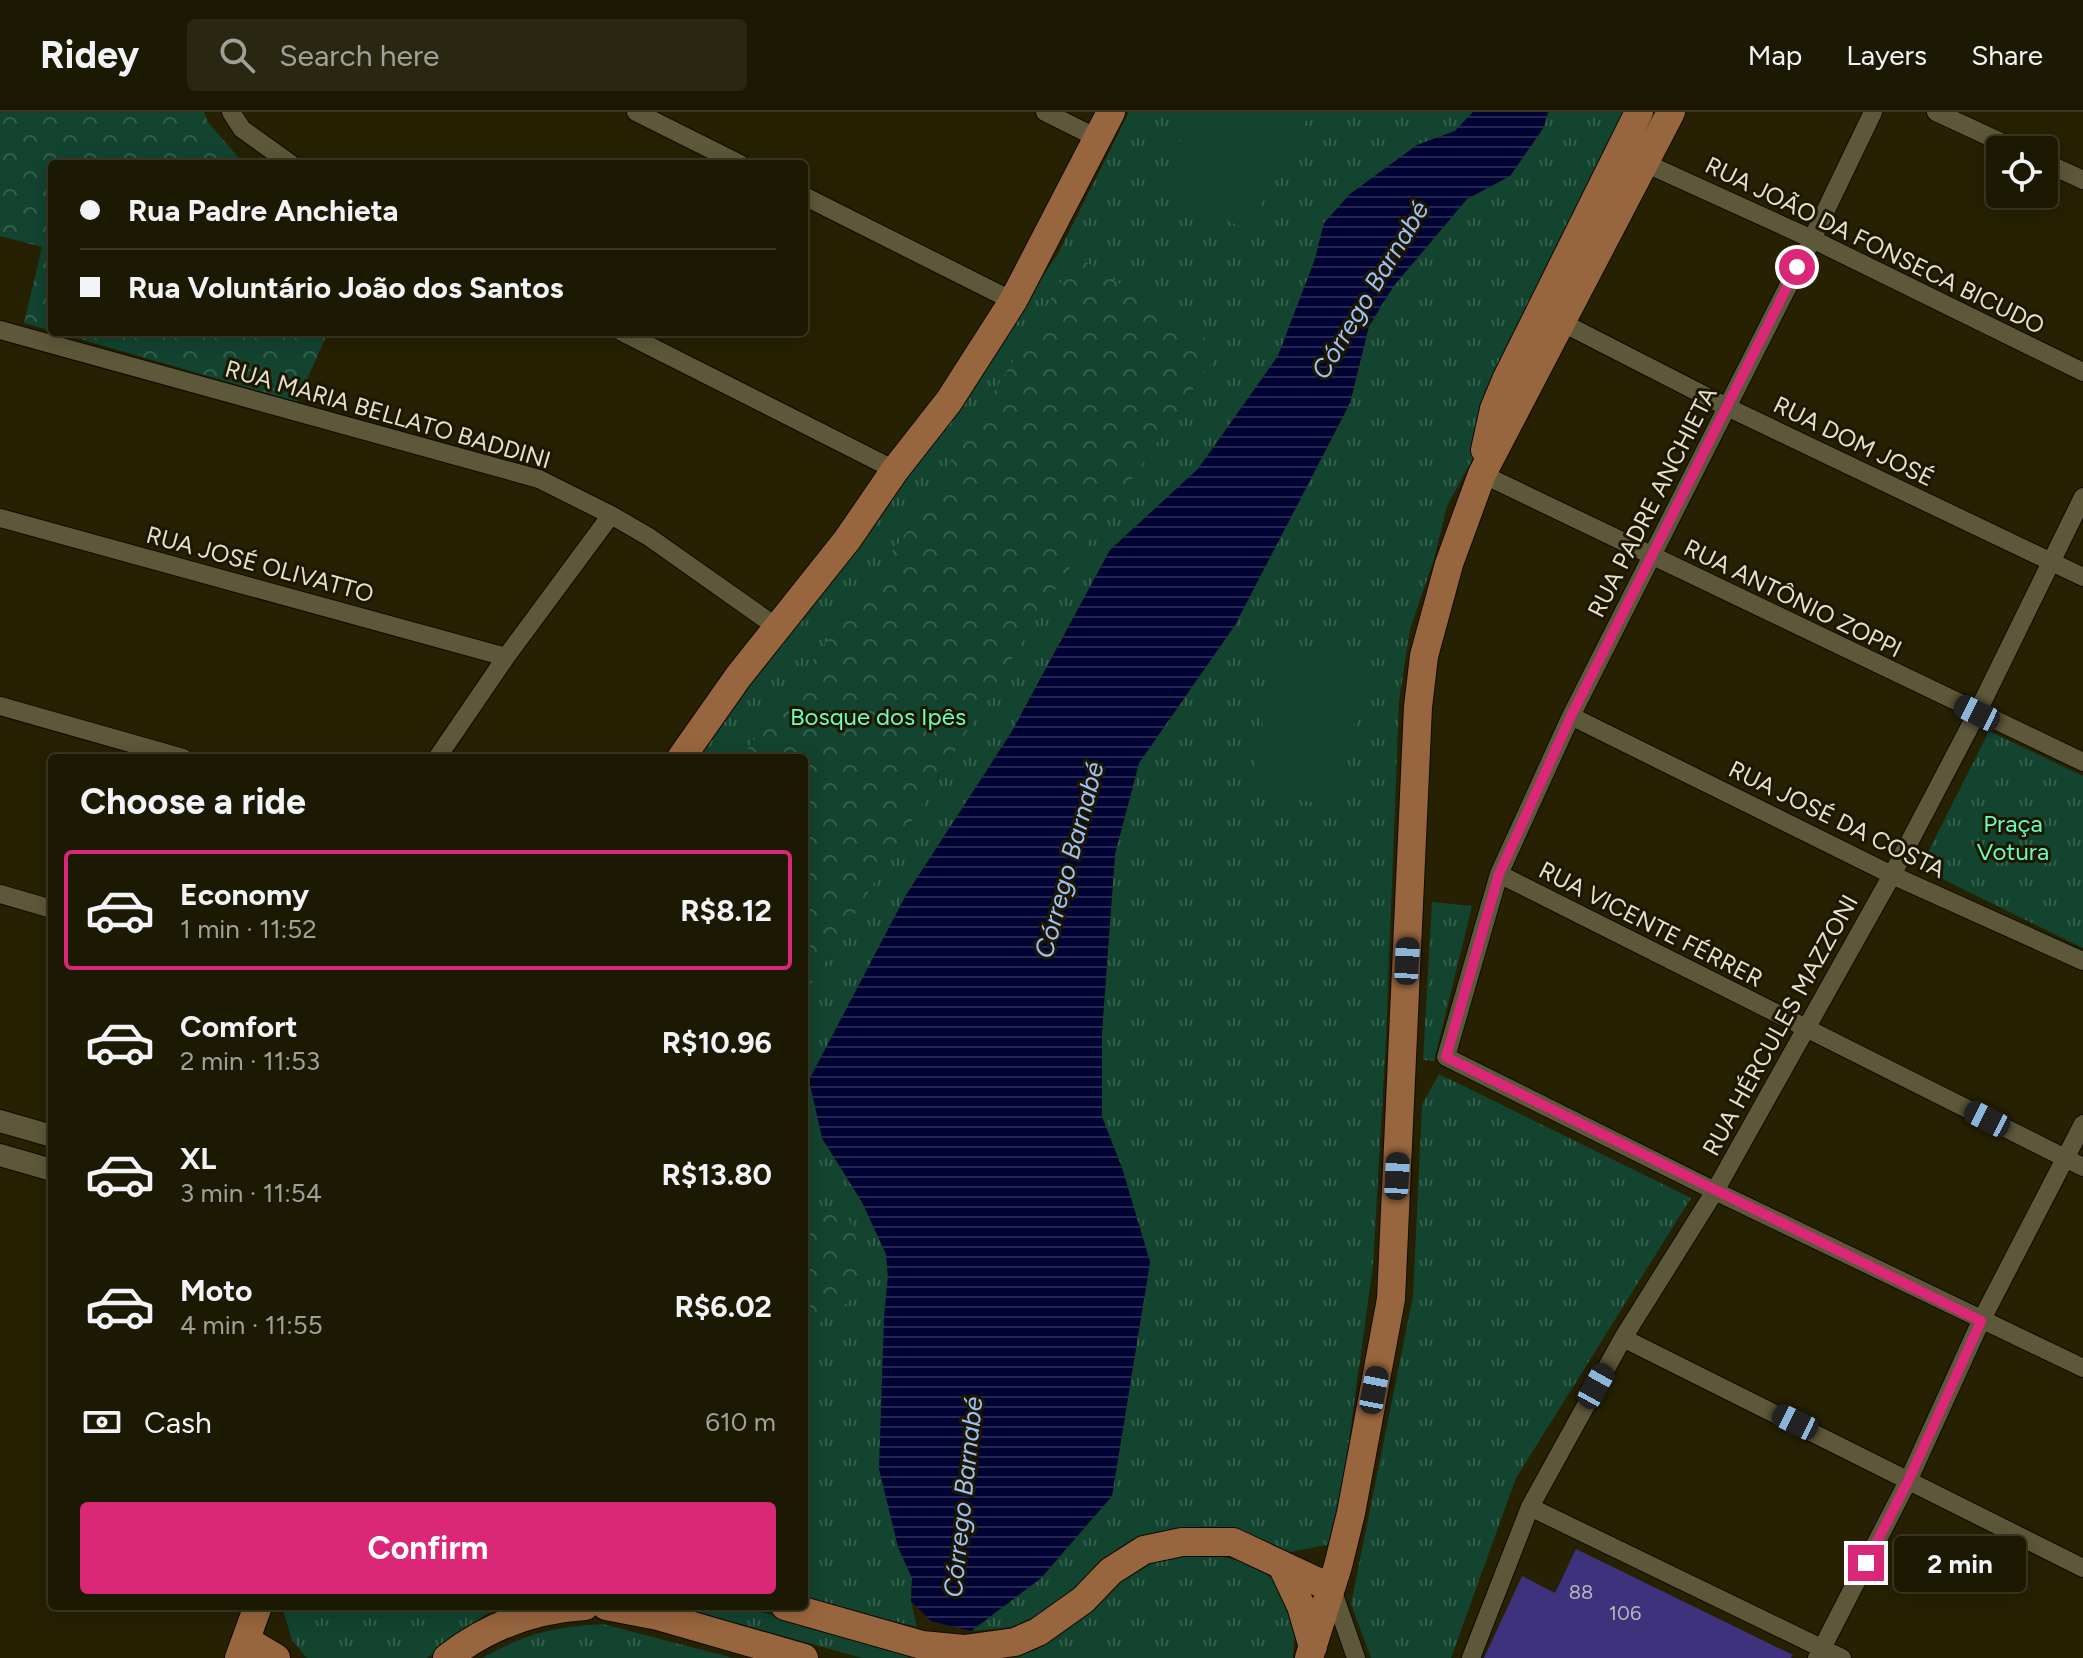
<!DOCTYPE html>
<html lang="en">
<head>
<meta charset="utf-8">
<style>
	body { margin:0; font-family:Figtree,sans-serif; background:#292611; color:#f1f3f6; height:100vh; display:flex; flex-direction:column; font-size:30px; white-space:nowrap }
	* { box-sizing:border-box; margin:0 }
	p { font-size:26px; color:#a0a099 }
	.icon { flex:none; width:44px; height:44px; fill:none; stroke:currentColor; stroke-width:2; stroke-linecap:round; stroke-linejoin:round }
	.map { position:relative; flex:1; overflow:hidden }
	.panel { position:absolute; left:48px; top:642px; width:760px; height:856px; display:flex; flex-direction:column; background:#1c1902; border-radius:8px; box-shadow:0 4px 20px #0003,0 0 0 2px #3a3824 }
	.panel>* { flex:none }
	.hud { position:absolute; left:48px; top:48px; width:760px; height:176px; border-radius:8px; box-shadow:0 4px 20px #0003,0 0 0 2px #3a3824; display:grid; align-content:center; height:176px; padding:0 32px; background:#1c1902 }
	.fabs { position:absolute; left:1986px; top:24px; display:grid; gap:16px }
	.fabs a { display:grid; place-items:center; width:72px; height:72px; border-radius:8px; background:#1c1902; box-shadow:0 4px 20px #0003,0 0 0 2px #3a3824; font-size:40px }
	.end { position:absolute; width:36px; height:36px; margin:-18px; border:10px solid #db2777; background:#fff; box-shadow:0 0 0 4px #fff }
	.from { border-radius:50% }
	.bubble { position:absolute; height:56px; border-radius:8px; background:#1c1902; box-shadow:0 4px 20px #0003,0 0 0 2px #3a3824; font-size:26px; font-weight:700; line-height:56px; text-align:center }
	.car { position:absolute; width:24px; height:48px; margin:-24px -12px; border-radius:10px; box-shadow:0 0 6px 2px #0007; background:linear-gradient(#222 24%,#8ab4d8 0 40%,#222 0 76%,#8ab4d8 0 86%,#222 0) }
	.hud b { display:flex; align-items:center; gap:28px; height:76px; font-size:30px }
	.hud b+b { border-top:2px solid #3a3824 }
	.hud i { width:20px; height:20px; background:#f1f3f6 }
	ul { padding:0; list-style:none }
	li { display:flex; align-items:center; gap:24px; height:120px; margin:0 16px 12px; padding:0 16px; border:4px solid transparent; border-radius:8px }
	li div { flex:1 }
	li b { display:block; font-size:30px }
	li em { font-style:normal; font-weight:700 }
	li.current { border-color:#db2777 }
	li>.icon { width:72px; height:72px; stroke-width:1.5 }
	h2 { padding:0 32px; font-size:36px; line-height:96px }
	.pay { display:flex; align-items:center; gap:20px; height:88px; padding:0 32px; font-size:30px }
	.pay p { margin-inline-start:auto }
	.cta { display:flex; gap:16px; margin-top:auto; padding:16px 32px }
	.cta a { flex:1; height:92px; border-radius:8px; background:#db2777; color:#fff; font-size:32px; font-weight:700; line-height:92px; text-align:center }
	header { display:flex; align-items:center; gap:48px; box-sizing:border-box; height:112px; padding:0 40px; background:#1c1902; border-bottom:2px solid #3a3824 }
	header strong { font-size:38px }
	nav { display:flex; gap:44px; margin-inline-start:auto; font-size:28px }
	.search { width:560px; height:72px; background:#292611; display:flex; align-items:center; gap:20px; box-sizing:border-box; padding:0 28px; border-radius:8px; color:#a0a099; font-size:30px }
	.map>svg:first-child { display:block }
	.grass { fill:url(#grass-tufts) }
	.forest { fill:url(#forest-crowns) }
	.garden { fill:#124430 }
	.water { fill:url(#water-rules) }
	.building { fill:#3e327d }
	.lines { fill:none; stroke-linecap:round; stroke-linejoin:round }
	.minor-casing { stroke:#0f0a00; stroke-width:20 }
	.tertiary-casing { stroke:#0f0a00; stroke-width:24 }
	.primary-casing { stroke:#0f0a00; stroke-width:30 }
	.minor { stroke:#5e583a; stroke-width:18 }
	.tertiary { stroke:#5e583a; stroke-width:22 }
	.primary { stroke:#98663e; stroke-width:28 }
	.route { stroke:#db2777; stroke-width:10 }
	.labels { text-anchor:middle; dominant-baseline:central; stroke-width:6; stroke-linejoin:round; paint-order:stroke }
	.number-label { font-size:20px; fill:#bab4ba }
	.street-label { font-size:24px; fill:#e3e0cf; stroke:#1d1700 }
	.park-label { font-size:24px; fill:#6bfcbf; stroke:#1d1700 }
	.water-label { font-size:26px; font-style:italic; fill:#9dc0fa; stroke:#1d1700 }
</style>
</head>
<body>
<header>
<strong>Ridey</strong>
<div class="search"><svg class="icon" aria-label="search" viewBox="0 0 24 24"><circle cx="10" cy="10" r="6"/><path d="M15 15l6 6"/></svg>Search here</div>
<nav><a>Map</a><a>Layers</a><a>Share</a></nav>
</header>
<div class="map">
<svg width="2083" height="1546" viewBox="0 0 2083 1546">
	<defs>
		<pattern id="grass-tufts" width="24" height="20" patternUnits="userSpaceOnUse" patternTransform="scale(2)"><rect width="24" height="20" fill="#124430"/><path d="M3 7l-1-3M5 7V3M7 7l1-3M15 17l-1-3M17 17v-4M19 17l1-3" fill="none" stroke="#345f4d"/></pattern>
		<pattern id="forest-crowns" width="20" height="18" patternUnits="userSpaceOnUse" patternTransform="scale(2)"><rect width="20" height="18" fill="#124430"/><path d="M2 6a3 3 0 1 1 6 0M12 15a3 3 0 1 1 6 0" fill="none" stroke="#345f4d"/></pattern>
		<pattern id="water-rules" width="6" height="5" patternUnits="userSpaceOnUse" patternTransform="scale(2)"><rect width="6" height="5" fill="#000334"/><path d="M0 2.5h6" fill="none" stroke="#252750"/></pattern>
	</defs>
	<rect width="100%" height="100%" fill="#262103"/>
	<path class="grass" d="M1129 0H1473L1455 19 1417 33 1324 111 1315 147 1278 244 1198 357 1110 438 1011 621 906 783 822 1026 862 1090 886 1142 888 1165 884 1207 891 1403 898 1435 912 1466 911 1489 917 1515 804 1486V885L1042 497 1221 237 916 407 741 646H690L737 577 911 360 1059 140Z
		M1548 0H1626L1477 339 1447 394 1434 447 1410 517 1399 589 1386 928 1373 1153 1346 1351 1331 1432 1290 1440 1233 1420 1188 1416 1071 1482 1047 1499 1012 1515 971 1519 1041 1466 1112 1384 1150 1150 1122 1056 1102 1005V920L1115 742 1139 651 1235 513 1350 291 1369 214 1393 174 1467 87 1510 64 1544 15Z
		M1989 619 2083 664V836L1920 756Z
		M1432 790 1472 794 1434 949 1423 948Z
		M1439 962 1691 1086 1516 1366 1451 1546H1371L1351 1492 1413 1184 1422 993Z
		M1184 1441C1231 1443 1286 1453 1294 1509 1296 1520 1293 1534 1293 1546H1002L1036 1538 1070 1516 1135 1457Z
		M282 1494H508L486 1502 427 1546H307L292 1528Z
		M676 1494H739L927 1546H862Z
		M603 1512 733 1546H482C528 1521 551 1515 603 1512Z"/>
	<path class="forest" d="M0 0H204L208 10 244 52H52V219L24 211 42 135 0 124Z
		M1077 144 1221 237 1042 497 804 885V646H741L916 407Z
		M56 220H328L297 290Z
		M808 1094 848 1105 862 1142 857 1183 804 1222V1096Z"/>
	<path class="garden" d="M1194 0H1326L1304 10 1248 118 1158 76Z
		M1277 533 1366 549 1339 695 1250 679Z"/>
	<path class="water" d="M1473 0H1548L1544 15 1510 64 1467 87 1393 175 1369 214 1350 291 1235 513 1139 651 1115 742 1102 920V1005L1122 1056 1150 1150 1112 1384 1041 1466 971 1519 931 1509 911 1489 912 1466 898 1435 879 1357 884 1207 888 1165 886 1142 862 1090 822 1026 809 968 906 783 1011 621 1110 438 1198 357 1278 244 1315 147 1324 111 1350 82 1417 33 1455 19Z"/>
	<path class="building" d="M1576 1437 1793 1543 1791 1546H1484L1522 1464 1555 1481Z"/>
	<g class="lines">
		<defs>
			<path id="minor" d="M231 0 242 17 291 52
				M636 0 740 52
				M1045 0 1099 27
				M1873 0 1812 127 1571 604 1499 762 1446 945 1715 1079 2083 1256
				M1936 0 2018 38
				M2044 50 2083 68
				M1645 51 1812 127 2083 260
				M804 84 1013 189
				M1563 211 1727 295 2083 465
				M0 218 539 367 611 403 649 425 778 516
				M622 220 895 358
				M1482 362 2083 650
				M0 406 506 545
				M0 594 183 646
				M1571 604 1892 763 2083 849
				M437 646 506 545 611 403
				M1499 762 2083 1055
				M0 782 52 797
				M1623 1226 2083 1456
				M1530 1395 1842 1546
				M1332 1477 1356 1546
				M1471 1546 1530 1395 1623 1226 1715 1079 1892 763 1977 601 2083 385
				M1817 1546 1909 1367 1981 1209 2083 1012"/>
			<path id="tertiary" d="M0 1009 52 1024
				M0 1043 52 1058"/>
			<path id="primary" d="M1485 338 1494 297 1506 268 1639 0
				M681 646 738 565 847 428 895 358 949 289 1013 189 1111 0
				M1283 1456 1301 1494 1313 1535
				M606 1494 658 1504 804 1546
				M785 1494 922 1533 964 1537 1015 1530 1038 1520 1083 1488 1111 1459 1144 1438 1182 1430H1233L1331 1476
				M246 1528 276 1546
				M239 1546 258 1494
				M447 1546C488 1514 534 1497 585 1494
				M1309 1546 1338 1454 1351 1401 1391 1187 1418 595 1424 544 1449 452 1482 362 1671 0"/>
		</defs>
		<use href="#minor" class="minor-casing"/>
		<use href="#tertiary" class="tertiary-casing"/>
		<use href="#primary" class="primary-casing"/>
		<use href="#minor" class="minor"/>
		<use href="#tertiary" class="tertiary"/>
		<use href="#primary" class="primary"/>
	</g>
	<g class="lines">
		<path class="route" d="M1797 155 1571 604 1499 762 1446 945 1981 1209 1909 1367 1866 1451"/>
	</g>
	<g class="labels">
		<g class="number-label">
			<text x="1581" y="1480">88</text>
			<text x="1625" y="1501">106</text>
		</g>
		<g class="street-label">
			<text transform="translate(1875 133) rotate(26)">RUA JOÃO DA FONSECA BICUDO</text>
			<text transform="translate(388 302) rotate(16)">RUA MARIA BELLATO BADDINI</text>
			<text transform="translate(1854 329) rotate(26)">RUA DOM JOSÉ</text>
			<text transform="translate(1652 390) rotate(-63)">RUA PADRE ANCHIETA</text>
			<text transform="translate(260 452) rotate(15)">RUA JOSÉ OLIVATTO</text>
			<text transform="translate(1793 486) rotate(26)">RUA ANTÔNIO ZOPPI</text>
			<text transform="translate(1837 707) rotate(26)">RUA JOSÉ DA COSTA</text>
			<text transform="translate(1651 812) rotate(27)">RUA VICENTE FÉRRER</text>
			<text transform="translate(1780 913) rotate(-61)">RUA HÉRCULES MAZZONI</text>
		</g>
		<g class="park-label">
			<text x="878" y="604">Bosque dos Ipês</text>
			<text x="2013" y="711">Praça<tspan x="2013" dy="28">Votura</tspan></text>
		</g>
		<g class="water-label">
			<text transform="translate(1370 178) rotate(-59)">Córrego Barnabé</text>
			<text transform="translate(1069 748) rotate(-75)">Córrego Barnabé</text>
			<text transform="translate(963 1385) rotate(-84)">Córrego Barnabé</text>
		</g>
	</g>
</svg>
<div class="fabs">
<a><svg class="icon" aria-label="locate" viewBox="0 0 24 24"><circle cx="12" cy="12" r="6"/><path d="M12 2v4M12 18v4M2 12h4M18 12h4"/></svg></a>
</div>
<i class="end from" style="left:1797px;top:155px"></i>
<i class="end" style="left:1866px;top:1451px"></i>
<div class="bubble" style="left:1894px;top:1424px;width:132px">2 min</div>
<i class="car" style="left:1977px;top:601px;rotate:296deg"></i>
<i class="car" style="left:1407px;top:849px;rotate:3deg"></i>
<i class="car" style="left:1987px;top:1007px;rotate:297deg"></i>
<i class="car" style="left:1397px;top:1064px;rotate:3deg"></i>
<i class="car" style="left:1596px;top:1274px;rotate:29deg"></i>
<i class="car" style="left:1374px;top:1278px;rotate:11deg"></i>
<i class="car" style="left:1795px;top:1310px;rotate:296deg"></i>
<div class="hud">
<b><i class="from"></i>Rua Padre Anchieta</b>
<b><i></i>Rua Voluntário João dos Santos</b>
</div>
<section class="panel">
<h2>Choose a ride</h2>
<ul>
<li class="current"><svg class="icon" aria-label="car" viewBox="0 0 24 24"><path d="M5 17H2v-5l4-1 3-4h7l3 4 3 1v5h-3M9 17h6M6 11h13"/><circle cx="7" cy="17" r="2"/><circle cx="17" cy="17" r="2"/></svg><div><b>Economy</b><p>1 min · 11:52</p></div><em>R$8.12</em></li>
<li><svg class="icon" aria-label="car" viewBox="0 0 24 24"><path d="M5 17H2v-5l4-1 3-4h7l3 4 3 1v5h-3M9 17h6M6 11h13"/><circle cx="7" cy="17" r="2"/><circle cx="17" cy="17" r="2"/></svg><div><b>Comfort</b><p>2 min · 11:53</p></div><em>R$10.96</em></li>
<li><svg class="icon" aria-label="car" viewBox="0 0 24 24"><path d="M5 17H2v-5l4-1 3-4h7l3 4 3 1v5h-3M9 17h6M6 11h13"/><circle cx="7" cy="17" r="2"/><circle cx="17" cy="17" r="2"/></svg><div><b>XL</b><p>3 min · 11:54</p></div><em>R$13.80</em></li>
<li><svg class="icon" aria-label="car" viewBox="0 0 24 24"><path d="M5 17H2v-5l4-1 3-4h7l3 4 3 1v5h-3M9 17h6M6 11h13"/><circle cx="7" cy="17" r="2"/><circle cx="17" cy="17" r="2"/></svg><div><b>Moto</b><p>4 min · 11:55</p></div><em>R$6.02</em></li>
</ul>
<div class="pay"><svg class="icon" aria-label="cash" viewBox="0 0 24 24"><path d="M3 7h18v10H3z"/><circle cx="12" cy="12" r="2"/></svg>Cash<p>610 m</p></div>
<div class="cta"><a>Confirm</a></div>
</section>
</div>
</body>
</html>
